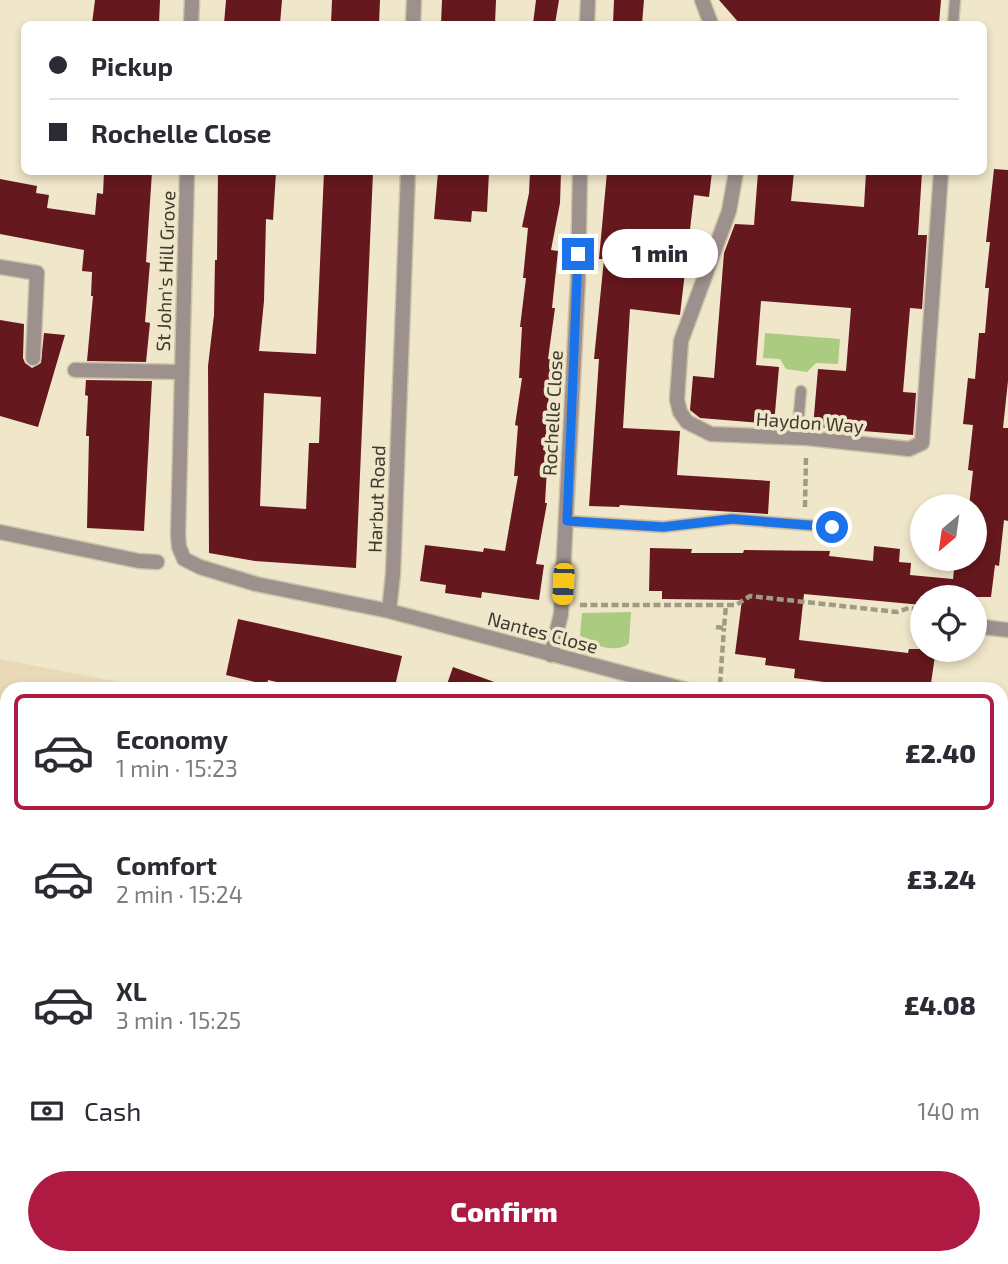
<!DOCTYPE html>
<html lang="en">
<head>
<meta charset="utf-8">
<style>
	body { margin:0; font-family:"Exo 2",sans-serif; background:#f7f7f7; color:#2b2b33; height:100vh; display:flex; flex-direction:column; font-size:26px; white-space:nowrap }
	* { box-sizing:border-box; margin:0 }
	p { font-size:23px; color:#7c7c81 }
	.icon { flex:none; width:38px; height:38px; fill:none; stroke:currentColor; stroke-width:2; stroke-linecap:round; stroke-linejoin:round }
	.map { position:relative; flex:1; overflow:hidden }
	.panel { position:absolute; left:0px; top:682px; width:1008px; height:583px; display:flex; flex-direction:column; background:#fff; border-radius:21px 21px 0 0; box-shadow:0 4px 10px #0003 }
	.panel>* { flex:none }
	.hud { position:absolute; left:21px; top:21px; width:966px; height:154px; border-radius:10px; box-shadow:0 4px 10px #0003; display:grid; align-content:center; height:154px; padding:0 28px; background:#fff }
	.needle { width:46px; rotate:209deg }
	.tools { position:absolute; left:910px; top:494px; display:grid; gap:14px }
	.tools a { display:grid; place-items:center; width:77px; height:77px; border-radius:50%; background:#fff; box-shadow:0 4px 10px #0003; font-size:35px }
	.end { position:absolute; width:32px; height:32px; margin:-16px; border:9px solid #1a73e8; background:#fff; box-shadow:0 0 0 4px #fff }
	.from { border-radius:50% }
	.bubble { position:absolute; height:49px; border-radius:24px; background:#fff; box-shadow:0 4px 10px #0003; font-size:23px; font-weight:800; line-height:49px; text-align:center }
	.car { position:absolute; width:21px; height:42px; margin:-21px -10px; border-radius:9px; box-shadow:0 0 5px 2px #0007; background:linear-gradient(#f5c518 24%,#345 0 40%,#f5c518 0 76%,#345 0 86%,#f5c518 0) }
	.hud b { display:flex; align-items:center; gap:24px; height:66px; font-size:26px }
	.hud b+b { border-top:2px solid #e1e1e2 }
	.hud i { width:18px; height:18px; background:#2b2b33 }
	ul { padding:12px 0 0; list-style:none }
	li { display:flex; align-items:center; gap:21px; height:116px; margin:0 14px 10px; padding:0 14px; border:4px solid transparent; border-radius:10px }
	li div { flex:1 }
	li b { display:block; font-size:26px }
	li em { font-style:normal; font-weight:800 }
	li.on { border-color:#ae1a41 }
	li>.icon { width:63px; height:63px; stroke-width:1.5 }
	.pay { display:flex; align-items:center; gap:18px; height:77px; padding:0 28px; font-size:26px }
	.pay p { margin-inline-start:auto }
	.cta { display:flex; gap:14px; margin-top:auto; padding:14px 28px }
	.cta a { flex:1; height:80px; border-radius:42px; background:#ae1a41; color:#fff; font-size:28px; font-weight:800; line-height:80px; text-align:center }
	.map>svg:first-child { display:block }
	.built { fill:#e8dab7 }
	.green { fill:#aacb80 }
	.building { fill:#65181e; fill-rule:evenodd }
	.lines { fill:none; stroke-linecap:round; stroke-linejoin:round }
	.lane-casing { stroke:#ccc4aa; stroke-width:13 }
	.street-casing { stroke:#ccc4aa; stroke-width:17 }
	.path { stroke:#a19a85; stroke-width:4.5; stroke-dasharray:7 3.5; stroke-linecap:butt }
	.lane { stroke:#9e908d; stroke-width:10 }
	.street { stroke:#9e908d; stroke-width:14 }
	.rail { stroke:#7d7766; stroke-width:5; stroke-dasharray:10 5; stroke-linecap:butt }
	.route { stroke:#1a73e8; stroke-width:9 }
	.labels { text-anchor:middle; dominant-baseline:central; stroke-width:7; stroke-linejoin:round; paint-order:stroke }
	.street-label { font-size:19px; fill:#3e3a2f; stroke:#f0e6c9 }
</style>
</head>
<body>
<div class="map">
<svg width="1008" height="1264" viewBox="0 0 1008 1264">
	<rect width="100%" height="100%" fill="#f0e6c9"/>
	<path class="built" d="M0 659 155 689 7 690V822L0 821Z
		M1001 832 1008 833V975L1001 973Z"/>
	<path class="green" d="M765 333 840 339 838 364 816 363 807 372 786 369 780 359 763 358Z
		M631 612 629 643C619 654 589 646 580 635L582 613Z"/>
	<path class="building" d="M95 0H160L159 24H92Z
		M226 0H282L280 24H224Z
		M332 0H380L379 24H331Z
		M442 0H496L495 24H441Z
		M536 0H559L555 24H533Z
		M614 0H644L642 24H613Z
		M719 0H941L939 24H740Z
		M994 169 1008 170V381L1003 428H1008V521L1004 520 999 566 995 565 991 597H922V605L804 594 799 640 908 653 909 649H936L930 690H823L824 682 794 678 795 669 765 665 766 658 735 654 742 600 662 599V591H649L650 548 692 549 691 553H743L744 550 830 551 829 556 873 561 874 546 900 549 899 562 911 563 910 575 953 579 955 561 960 562V558H975V506H969L973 471 968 470 973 425 963 424 968 378 975 379 979 333H985L989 288H985L990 242H986Z
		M104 172H152L146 262 150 263 145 322 150 323 146 362 87 361 93 296H91L92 272 82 271 84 250 0 234V179L37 186 36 193 49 195 47 208 95 215 97 193 103 194Z
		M218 172H276L273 220 266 219 264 301 259 351 316 354 324 172H373L356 568 255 561 209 553 208 366 214 315 215 260H217ZM264 393 321 397 319 443H309L306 509 260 506Z
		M438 172H489L487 212 472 211 471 222 434 219Z
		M530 172H561L560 203 551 250 558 251 552 308H555L548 359 552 360 548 406H551L543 450 548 451 545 503H547L536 564 544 565 539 600 482 592 481 598 445 593 446 585 420 581 425 545 483 552 484 548 505 551 518 476H514L518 426 515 425 522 378H519L522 327H520L526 278H523L528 228 522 227 529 193Z
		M607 172H712L709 197 694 195 680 315 630 309 623 428 680 431 677 475 770 481 768 514 620 505 619 507 589 506 599 359H594L604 259H599Z
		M758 172H794L791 201 864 207 866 172H922L918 235H927L922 309 910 308 903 392 916 393 913 435 813 427 818 369 846 371 851 308 761 301 756 365 779 367 774 424 700 418 690 410 693 376 714 378 724 253 735 224 754 225Z
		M0 320 24 324 23 358 25 363 32 368 41 363 44 333 65 335 38 427 0 416Z
		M86 380 152 381 144 531 87 528 89 436H86L88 396 85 395Z
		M238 619 402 656 394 690H311L268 680 267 685 226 675Z
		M453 667 508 687 507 690H445Z"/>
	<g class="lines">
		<defs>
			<path id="lane" d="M953 24 955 0
				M797 437 801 391
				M567 521 663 527 732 519 832 527
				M1001 996 1008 997"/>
			<path id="street" d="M702 0 711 24
				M191 24 192 0
				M413 24 414 0
				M587 24 588 0
				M187 172 178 535 179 547 184 559 200 567 256 584 389 611 687 690
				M736 172 729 211 681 341 677 400 680 412 687 422 711 434 807 438 909 449 922 443 941 172
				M0 267 37 273 33 358
				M75 370 181 372
				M0 532 139 561 157 562
				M389 611 393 574 408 172
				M975 626 1008 630
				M551 655 561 614 578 280 580 172
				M1001 768 1008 770
				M0 1081H7
				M203 1258V1264
				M422 1258V1264
				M697 1258 698 1264
				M939 1258 940 1264
				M638 1264 643 1258"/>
		</defs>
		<use href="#lane" class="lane-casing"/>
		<use href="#street" class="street-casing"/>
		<path class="path" d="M805 507 806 457
			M580 605H736L750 596 897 612 909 608 922 610
			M716 627 724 628 726 605
			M720 684 724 628
			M0 826 7 827
			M0 957 7 956
			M38 1258V1264
			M272 1258V1264
			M469 1258 476 1264
			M98 1264V1258
			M336 1264V1258"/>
		<use href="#lane" class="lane"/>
		<use href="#street" class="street"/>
		<path class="rail" d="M0 734H7
			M0 749H7
			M0 761 7 762
			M0 777H7
			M1001 901 1008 903
			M1001 916 1008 917
			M1001 929 1008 930
			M1001 944 1008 945"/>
	</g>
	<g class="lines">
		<path class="route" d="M578 254 567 521 663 527 732 519 832 527"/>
	</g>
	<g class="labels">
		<g class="street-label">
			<text transform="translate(165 271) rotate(-88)">St John's Hill Grove</text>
			<text transform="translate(552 413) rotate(-87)">Rochelle Close</text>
			<text transform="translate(810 422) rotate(4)">Haydon Way</text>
			<text transform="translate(376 499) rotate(-88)">Harbut Road</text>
			<text transform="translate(543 632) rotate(15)">Nantes Close</text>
		</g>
	</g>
</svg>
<div class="tools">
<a><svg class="needle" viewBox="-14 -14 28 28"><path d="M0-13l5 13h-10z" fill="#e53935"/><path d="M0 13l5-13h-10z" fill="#7c7c81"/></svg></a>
<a><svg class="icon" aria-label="locate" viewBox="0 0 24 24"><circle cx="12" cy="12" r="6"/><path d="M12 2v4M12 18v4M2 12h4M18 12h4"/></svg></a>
</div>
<i class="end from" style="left:832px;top:527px"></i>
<i class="end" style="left:578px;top:254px"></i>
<div class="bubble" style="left:602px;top:229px;width:116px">1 min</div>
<i class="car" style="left:563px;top:584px;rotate:183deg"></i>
<div class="hud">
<b><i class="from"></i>Pickup</b>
<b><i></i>Rochelle Close</b>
</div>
<section class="panel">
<ul>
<li class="on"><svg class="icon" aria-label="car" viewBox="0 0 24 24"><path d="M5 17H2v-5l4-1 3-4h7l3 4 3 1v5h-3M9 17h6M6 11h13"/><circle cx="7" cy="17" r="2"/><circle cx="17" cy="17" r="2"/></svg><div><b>Economy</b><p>1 min · 15:23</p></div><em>£2.40</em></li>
<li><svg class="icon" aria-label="car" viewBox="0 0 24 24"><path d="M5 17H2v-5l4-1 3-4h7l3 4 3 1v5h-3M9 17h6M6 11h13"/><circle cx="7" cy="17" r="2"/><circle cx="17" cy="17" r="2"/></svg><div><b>Comfort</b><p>2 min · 15:24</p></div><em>£3.24</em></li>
<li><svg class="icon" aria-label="car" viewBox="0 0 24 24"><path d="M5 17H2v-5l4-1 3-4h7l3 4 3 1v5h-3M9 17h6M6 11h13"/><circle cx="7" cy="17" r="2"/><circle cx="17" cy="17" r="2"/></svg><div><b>XL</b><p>3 min · 15:25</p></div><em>£4.08</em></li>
</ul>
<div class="pay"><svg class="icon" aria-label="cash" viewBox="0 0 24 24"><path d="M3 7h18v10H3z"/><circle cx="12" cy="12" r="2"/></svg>Cash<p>140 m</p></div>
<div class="cta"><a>Confirm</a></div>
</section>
</div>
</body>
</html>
